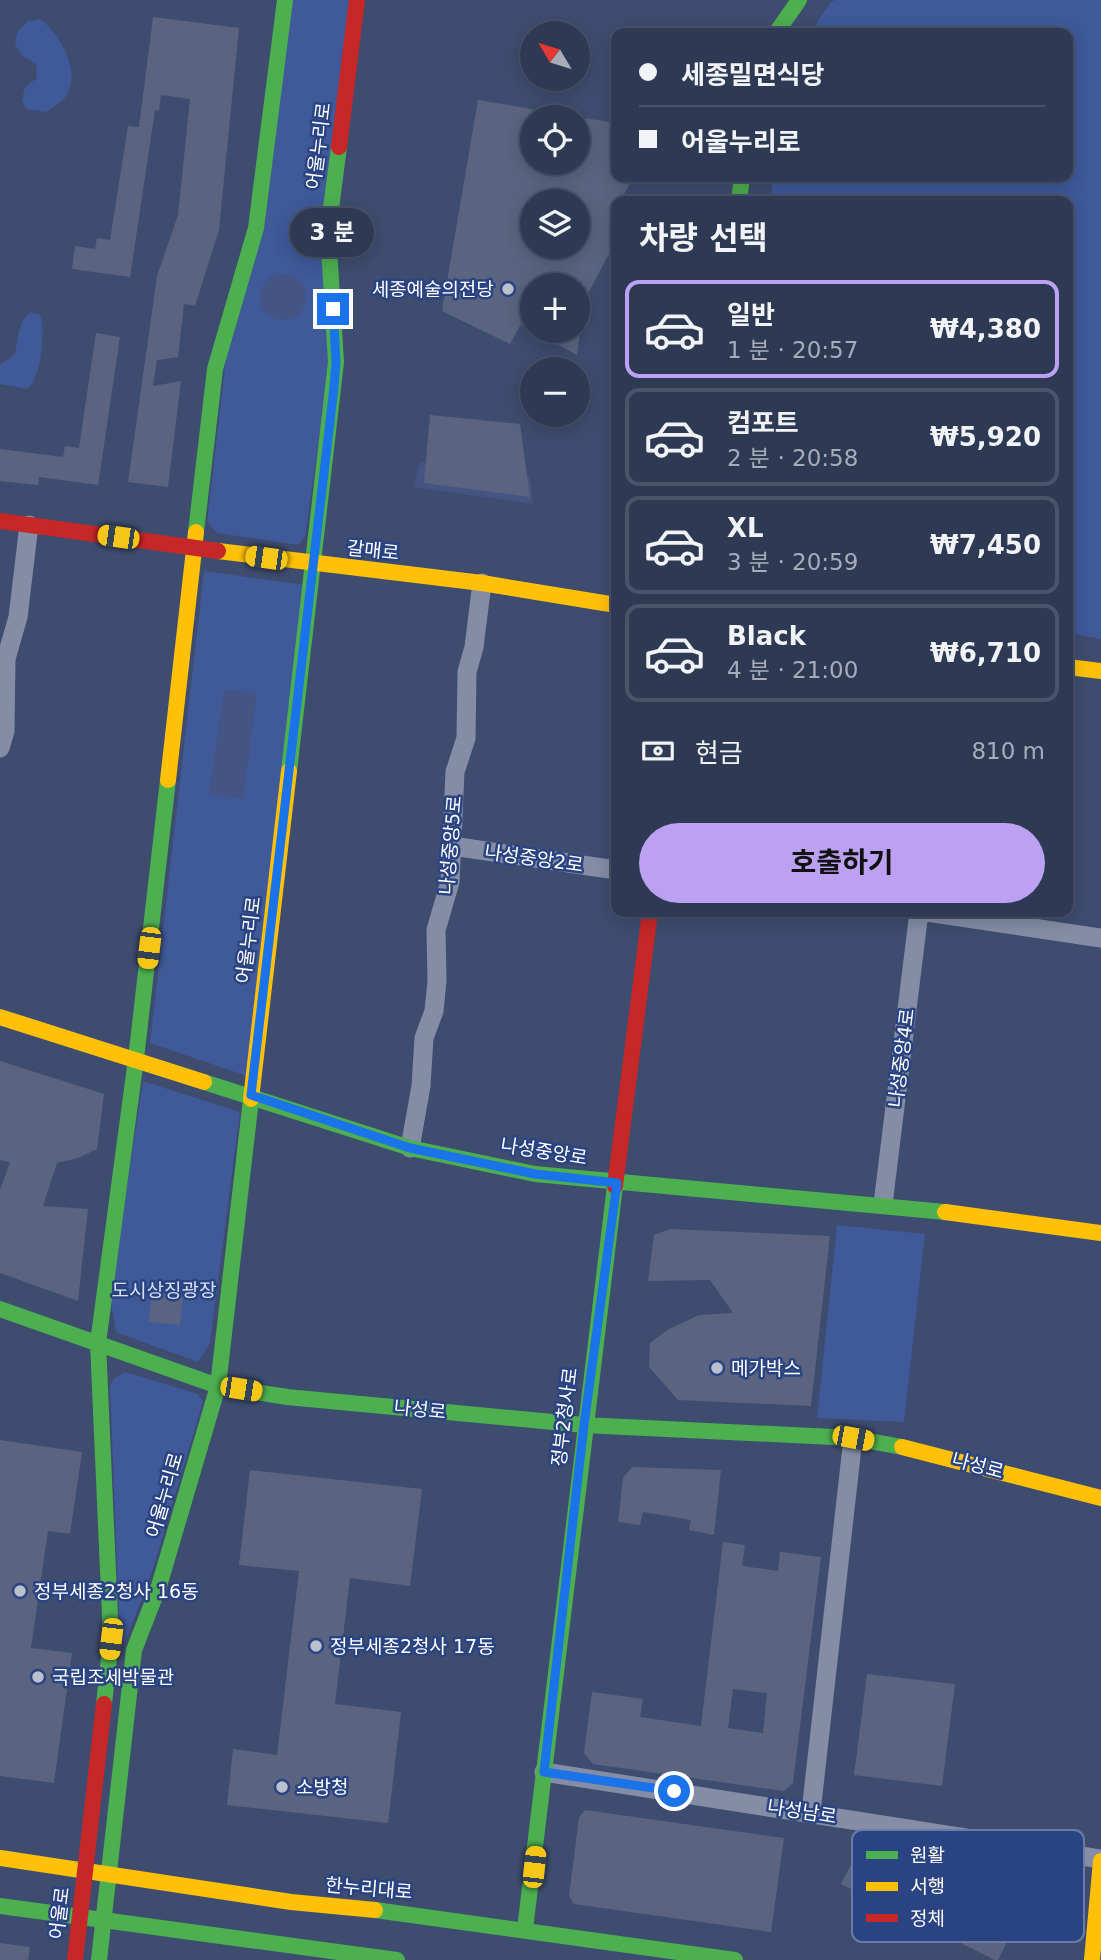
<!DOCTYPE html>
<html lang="ko">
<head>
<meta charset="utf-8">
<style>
	body { margin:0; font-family:"DejaVu Sans","Noto Sans KR",sans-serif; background:#36405a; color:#f1f3f6; height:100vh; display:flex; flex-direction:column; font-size:26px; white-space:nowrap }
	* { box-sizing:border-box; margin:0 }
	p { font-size:23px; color:#a7acb8 }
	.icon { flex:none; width:38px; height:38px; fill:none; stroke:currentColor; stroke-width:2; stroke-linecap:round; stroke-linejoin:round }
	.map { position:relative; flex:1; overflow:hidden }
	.side { position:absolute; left:611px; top:196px; width:462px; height:721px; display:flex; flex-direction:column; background:#2e3953; border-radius:14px; box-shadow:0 4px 18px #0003,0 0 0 2px #49536a }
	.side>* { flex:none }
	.banner { position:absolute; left:611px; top:28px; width:462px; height:154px; border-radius:14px; box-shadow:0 4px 18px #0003,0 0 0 2px #49536a; display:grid; align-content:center; height:154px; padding:0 28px; background:#2e3953 }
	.needle { width:46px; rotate:308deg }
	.fabs { position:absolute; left:520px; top:21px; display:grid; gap:14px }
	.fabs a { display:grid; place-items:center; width:70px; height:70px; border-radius:50%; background:#2e3953; box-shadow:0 4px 18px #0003,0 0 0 2px #49536a; font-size:35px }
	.end { position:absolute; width:32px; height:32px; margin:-16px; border:9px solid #1a73e8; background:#fff; box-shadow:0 0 0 4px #fff }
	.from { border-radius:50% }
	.bubble { position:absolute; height:49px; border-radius:24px; background:#2e3953; box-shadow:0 4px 18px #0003,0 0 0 2px #49536a; font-size:23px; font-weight:700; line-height:49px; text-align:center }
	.car { position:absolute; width:21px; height:42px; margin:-21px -10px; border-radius:9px; box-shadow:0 0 5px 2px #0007; background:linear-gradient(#f5c518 24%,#345 0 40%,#f5c518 0 76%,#345 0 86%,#f5c518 0) }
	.banner b { display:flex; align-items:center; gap:24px; height:66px; font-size:26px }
	.banner b+b { border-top:2px solid #49536a }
	.banner i { width:18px; height:18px; background:#f1f3f6 }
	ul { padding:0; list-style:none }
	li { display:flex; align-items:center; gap:21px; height:98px; margin:0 14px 10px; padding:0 14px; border:4px solid #49536a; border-radius:14px }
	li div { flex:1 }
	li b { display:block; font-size:26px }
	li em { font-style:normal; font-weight:700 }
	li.active { border-color:#bca0f2 }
	li>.icon { width:63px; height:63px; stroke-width:1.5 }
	h2 { padding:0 28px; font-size:32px; line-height:84px }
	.pay { display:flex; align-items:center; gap:18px; height:77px; padding:0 28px; font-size:26px }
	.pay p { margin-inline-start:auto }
	.primary-button { display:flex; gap:14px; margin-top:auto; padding:14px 28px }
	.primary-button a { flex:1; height:80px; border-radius:42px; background:#bca0f2; color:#111; font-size:28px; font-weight:700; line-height:80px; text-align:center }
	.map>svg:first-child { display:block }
	.green { fill:#3f5999 }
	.water { fill:#445583 }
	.building { fill:#5a6480; fill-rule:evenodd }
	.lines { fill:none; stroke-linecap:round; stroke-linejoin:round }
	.street { stroke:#848da5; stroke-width:19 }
	.fast { stroke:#4caf50; stroke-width:16 }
	.slow { stroke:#ffc107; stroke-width:16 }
	.jam { stroke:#c62828; stroke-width:16 }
	.route { stroke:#1a73e8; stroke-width:9 }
	.poi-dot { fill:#bbc0cd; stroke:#2a4383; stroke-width:2.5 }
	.labels { text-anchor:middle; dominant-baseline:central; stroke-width:5; stroke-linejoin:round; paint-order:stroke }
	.street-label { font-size:19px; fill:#fff; stroke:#2a4383 }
	.poi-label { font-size:19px; fill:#fff; stroke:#2a4383; text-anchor:start }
	.park-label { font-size:19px; fill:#d7e0f5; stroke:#2a4383 }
	.key { fill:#2a4383; stroke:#6a7ba8; stroke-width:2 }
	.key-label { font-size:19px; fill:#fff }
</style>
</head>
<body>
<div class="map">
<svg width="1101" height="1960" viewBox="0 0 1101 1960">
	<rect width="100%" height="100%" fill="#3e4c6f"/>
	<path class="green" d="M289 0H352L331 356 305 536 298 545 217 533 207 522 226 359Z
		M835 0H1101V639L1068 633V201H770L774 177H1068V33H810L830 3Z
		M40 19C59 32 80 69 68 93 65 100 53 107 47 112L26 109 22 100 25 87 37 78 36 64 22 56 15 44 17 33 28 21Z
		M31 312 40 315C46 329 41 381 27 389L0 384V365L15 354C18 340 18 320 31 312Z
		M204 571 305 585 247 1076 150 1043Z
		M143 1081 240 1112 210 1343 198 1362 116 1332 110 1296Z
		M837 1225 925 1234 904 1422 817 1418Z
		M125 1372 198 1394 203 1402 152 1572 125 1642 120 1640 110 1386 114 1378Z"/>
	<path class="water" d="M260 297a23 23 0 1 1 46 0a23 23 0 1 1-46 0Z
		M420 462 530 476 533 504 413 487Z
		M224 689 257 694 243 799 209 794Z"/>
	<path class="building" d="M153 17 239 28 219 230 195 306 184 304 178 357 157 360 153 386 181 381 168 487 128 482 157 276 178 215 190 99 161 95 159 111 155 110 130 277 72 269 75 246 95 249 97 238 110 240 128 126 139 127Z
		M478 100 532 109V163H578V117L616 123V177H634L620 201H616V241L578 312V285H532V330L521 324 510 344 442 311ZM532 201H578V247H532Z
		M533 331H580L577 355Z
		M96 333 120 337 98 485 39 477 38 485 0 481V449L63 457 65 446 79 448Z
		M430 415 520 424 530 497 424 483Z
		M0 1061 104 1094 97 1149 78 1158 57 1163 43 1206 88 1209 78 1301 0 1273V1190L10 1162 0 1160Z
		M670 1229 830 1236 811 1406 678 1400 649 1367 650 1343 669 1329 699 1315 733 1313 710 1280 648 1281 654 1235Z
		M152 1291 183 1295 180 1325 149 1322Z
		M0 1440 82 1452 70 1534 48 1531 31 1648 72 1653 54 1783 0 1776Z
		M632 1467 721 1470 714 1535 689 1530 691 1520 643 1512 640 1525 618 1522 623 1478Z
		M250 1470 422 1489 410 1586 350 1578 335 1704 401 1712 388 1823 227 1805 233 1749 277 1755 299 1571 239 1565Z
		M723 1542 745 1545 742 1566 778 1571 780 1552 821 1557 793 1783 784 1791 593 1764 584 1753 592 1692 643 1699 640 1717 701 1726ZM733 1689 767 1693 763 1733 728 1728Z
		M867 1674 955 1684 942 1786 854 1775Z
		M585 1810 784 1838 771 1932 574 1904 569 1896 579 1817Z
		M859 1849 970 1904 991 1865 1058 1901 1042 1931 1019 1918 998 1960H995L841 1884Z
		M0 1943 30 1947 28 1960H0Z"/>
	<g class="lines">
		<path class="street" d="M0 748 5 731 6 659 18 617 29 525
			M452 846 616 870
			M927 912 1101 938
			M410 1148 421 1086 424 1038 434 1011 437 981 436 930 450 882 455 772 466 738 467 672 474 647 482 583
			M883 1204 919 912
			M544 1772 1101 1859
			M811 1812 853 1438"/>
		<path class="fast" d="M776 33 799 0
			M739 201 742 177
			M196 532 215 369 256 228 285 0
			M289 771 336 362 328 231 339 147
			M204 1082 410 1148 535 1174 945 1212
			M0 1309 218 1386 287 1397 584 1425 853 1438 902 1447
			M104 1704 111 1639 98 1343 136 1059 168 780
			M0 1906 397 1960
			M375 1910 735 1960
			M525 1929 615 1186
			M99 1960 134 1650 159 1586 218 1386 251 1099"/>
		<path class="slow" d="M218 551 482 583 616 605
			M1068 667 1101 671
			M168 780 196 532
			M0 1017 204 1082
			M251 1099 289 771
			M945 1212 1101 1233
			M902 1447 1101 1498
			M0 1858 291 1902 375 1910
			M1092 1960 1101 1861"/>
		<path class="jam" d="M339 147 357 0
			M0 521 218 551
			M615 1186 650 912
			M75 1960 104 1704"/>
	</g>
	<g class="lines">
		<path class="route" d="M333 309 336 362 334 387 251 1095 410 1148 535 1174 617 1183 584 1425 544 1772 674 1791"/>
	</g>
	<g class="poi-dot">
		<circle cx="508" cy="289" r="7"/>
		<circle cx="717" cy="1368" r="7"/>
		<circle cx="20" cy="1591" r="7"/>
		<circle cx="316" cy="1646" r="7"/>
		<circle cx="38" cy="1677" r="7"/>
		<circle cx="282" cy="1787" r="7"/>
	</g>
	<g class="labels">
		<g class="street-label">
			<text transform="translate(318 146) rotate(-83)">어울누리로</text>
			<text transform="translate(373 550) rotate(6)">갈매로</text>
			<text transform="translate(450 845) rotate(-85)">나성중앙5로</text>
			<text transform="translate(534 858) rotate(8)">나성중앙2로</text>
			<text transform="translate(248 940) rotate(-83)">어울누리로</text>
			<text transform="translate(901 1058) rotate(-83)">나성중앙4로</text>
			<text transform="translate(544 1151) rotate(9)">나성중앙로</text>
			<text transform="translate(420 1409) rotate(6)">나성로</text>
			<text transform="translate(564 1417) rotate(-83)">정부2청사로</text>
			<text transform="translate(978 1465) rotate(15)">나성로</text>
			<text transform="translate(164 1495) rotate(-74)">어울누리로</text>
			<text transform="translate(802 1811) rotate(9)">나성남로</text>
			<text transform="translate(369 1888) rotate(5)">한누리대로</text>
			<text transform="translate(59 1913) rotate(-83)">어울로</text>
		</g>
		<g class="poi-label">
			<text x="494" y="289" text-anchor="end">세종예술의전당</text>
			<text x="731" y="1368">메가박스</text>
			<text x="34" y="1591">정부세종2청사 16동</text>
			<text x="330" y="1646">정부세종2청사 17동</text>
			<text x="52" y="1677">국립조세박물관</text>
			<text x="296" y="1787">소방청</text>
		</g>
		<g class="park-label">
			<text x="164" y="1290">도시상징광장</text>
		</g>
	</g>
	<rect x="852" y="1830" width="232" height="112" rx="10" class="key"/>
	<rect x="866" y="1851" width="32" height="8" fill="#4caf50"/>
	<rect x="866" y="1882" width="32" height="9" fill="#ffc107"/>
	<rect x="866" y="1914" width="32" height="8" fill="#c62828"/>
	<g class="key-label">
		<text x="910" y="1862">원활</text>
		<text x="910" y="1893">서행</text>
		<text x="910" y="1925">정체</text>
	</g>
</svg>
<div class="fabs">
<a><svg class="needle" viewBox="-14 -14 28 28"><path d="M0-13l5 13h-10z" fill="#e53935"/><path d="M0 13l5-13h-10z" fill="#a7acb8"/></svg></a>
<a><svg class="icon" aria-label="locate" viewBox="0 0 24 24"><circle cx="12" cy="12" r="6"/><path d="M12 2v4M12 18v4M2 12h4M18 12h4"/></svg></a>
<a><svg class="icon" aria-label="layers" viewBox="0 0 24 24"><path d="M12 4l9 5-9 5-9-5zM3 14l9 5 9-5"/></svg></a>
<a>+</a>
<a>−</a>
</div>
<i class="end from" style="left:674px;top:1791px"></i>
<i class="end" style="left:333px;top:309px"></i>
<div class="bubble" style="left:290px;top:208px;width:84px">3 분</div>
<i class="car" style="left:118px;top:537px;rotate:278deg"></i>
<i class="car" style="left:266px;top:558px;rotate:278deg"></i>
<i class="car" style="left:149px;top:948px;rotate:187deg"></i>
<i class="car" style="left:241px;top:1389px;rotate:99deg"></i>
<i class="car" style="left:853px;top:1438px;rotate:101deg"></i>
<i class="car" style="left:111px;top:1639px;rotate:187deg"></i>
<i class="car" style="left:534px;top:1867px;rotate:6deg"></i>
<div class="banner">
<b><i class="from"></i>세종밀면식당</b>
<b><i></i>어울누리로</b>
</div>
<section class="side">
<h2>차량 선택</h2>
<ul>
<li class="active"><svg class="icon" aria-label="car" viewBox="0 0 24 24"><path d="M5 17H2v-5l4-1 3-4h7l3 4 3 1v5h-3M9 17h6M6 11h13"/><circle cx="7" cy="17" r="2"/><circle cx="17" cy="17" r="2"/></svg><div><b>일반</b><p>1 분 · 20:57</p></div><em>₩4,380</em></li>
<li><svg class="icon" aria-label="car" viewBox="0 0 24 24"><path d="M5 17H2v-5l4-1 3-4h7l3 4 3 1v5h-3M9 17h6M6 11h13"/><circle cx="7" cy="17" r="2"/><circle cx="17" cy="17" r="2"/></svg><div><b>컴포트</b><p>2 분 · 20:58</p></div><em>₩5,920</em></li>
<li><svg class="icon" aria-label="car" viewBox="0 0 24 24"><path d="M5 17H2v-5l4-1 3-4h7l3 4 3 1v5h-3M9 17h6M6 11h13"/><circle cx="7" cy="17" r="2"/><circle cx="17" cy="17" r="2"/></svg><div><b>XL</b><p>3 분 · 20:59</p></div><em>₩7,450</em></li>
<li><svg class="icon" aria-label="car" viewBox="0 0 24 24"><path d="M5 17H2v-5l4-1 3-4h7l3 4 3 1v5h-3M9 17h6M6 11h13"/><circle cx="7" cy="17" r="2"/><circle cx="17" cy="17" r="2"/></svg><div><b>Black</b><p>4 분 · 21:00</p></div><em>₩6,710</em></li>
</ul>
<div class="pay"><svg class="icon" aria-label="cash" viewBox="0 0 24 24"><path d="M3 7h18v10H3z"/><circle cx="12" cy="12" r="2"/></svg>현금<p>810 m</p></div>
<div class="primary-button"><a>호출하기</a></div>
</section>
</div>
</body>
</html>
